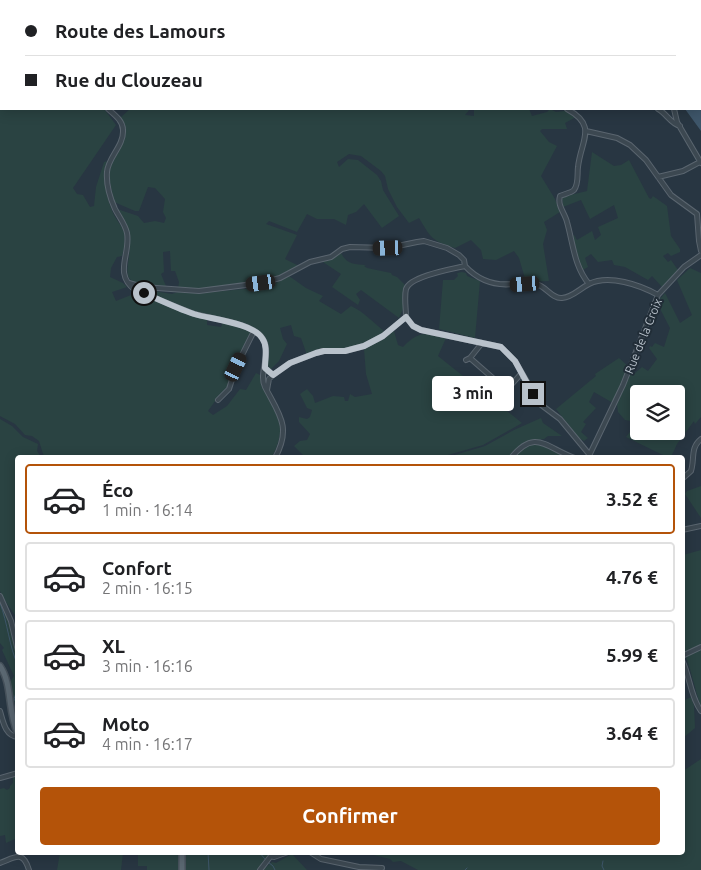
<!DOCTYPE html>
<html lang="fr">
<head>
<meta charset="utf-8">
<style>
	body { margin:0; font-family:Ubuntu,sans-serif; background:#f6f6f6; color:#202124; height:100vh; display:flex; flex-direction:column; font-size:19px; white-space:nowrap }
	* { box-sizing:border-box; margin:0 }
	p { font-size:16px; color:#757577 }
	.icon { flex:none; width:28px; height:28px; fill:none; stroke:currentColor; stroke-width:2; stroke-linecap:round; stroke-linejoin:round }
	.map { position:relative; flex:1; overflow:hidden }
	.side { position:absolute; left:15px; top:455px; width:670px; height:400px; display:flex; flex-direction:column; background:#fff; border-radius:5px; box-shadow:0 2px 12px #0003 }
	.side>* { flex:none }
	.banner { position:absolute; left:0px; top:0px; width:701px; height:110px; box-shadow:0 2px 12px #0003; display:grid; align-content:center; height:110px; padding:0 25px; background:#fff }
	.controls { position:absolute; left:630px; top:385px; display:grid; gap:10px }
	.controls a { display:grid; place-items:center; width:55px; height:55px; border-radius:5px; background:#fff; box-shadow:0 2px 12px #0003; font-size:25px }
	.end { position:absolute; width:22px; height:22px; margin:-11px; border:6px solid #b9c2cb; background:#111; box-shadow:0 0 0 2px #111 }
	.from { border-radius:50% }
	.bubble { position:absolute; height:35px; border-radius:5px; background:#fff; box-shadow:0 2px 12px #0003; font-size:16px; font-weight:600; line-height:35px; text-align:center }
	.car { position:absolute; width:15px; height:30px; margin:-15px -8px; border-radius:6px; box-shadow:0 0 4px 1px #0007; background:linear-gradient(#222 24%,#8ab4d8 0 40%,#222 0 76%,#8ab4d8 0 86%,#222 0) }
	.banner b { display:flex; align-items:center; gap:18px; height:48px; font-size:19px }
	.banner b+b { border-top:1px solid #e0e0e0 }
	.banner i { width:12px; height:12px; background:#202124 }
	ul { padding:9px 0 0; list-style:none }
	li { display:flex; align-items:center; gap:15px; height:70px; margin:0 10px 8px; padding:0 15px; border:2px solid #e0e0e0; border-radius:5px }
	li div { flex:1 }
	li b { display:block; font-size:19px }
	li em { font-style:normal; font-weight:600 }
	li.active { border-color:#b45309 }
	li>.icon { width:45px; height:45px; stroke-width:1.5 }
	.cta { display:flex; gap:10px; margin-top:auto; padding:10px 25px }
	.cta a { flex:1; height:58px; border-radius:5px; background:#b45309; color:#fff; font-size:20px; font-weight:600; line-height:58px; text-align:center }
	.map>svg:first-child { display:block }
	.green { fill:#2a4342; fill-rule:evenodd }
	.water { fill:#3e566a }
	.lines { fill:none; stroke-linecap:round; stroke-linejoin:round }
	.stream { stroke:#3e566a; stroke-width:1 }
	.minor-casing { stroke:#5a656f; stroke-width:6 }
	.major-casing { stroke:#46515b; stroke-width:8 }
	.minor { stroke:#3c4851; stroke-width:4 }
	.major { stroke:#5a6771; stroke-width:5 }
	.route { stroke:#b9c2cb; stroke-width:6 }
	.labels { text-anchor:middle; dominant-baseline:central; stroke-width:4; stroke-linejoin:round; paint-order:stroke }
	.street-label { font-size:12px; fill:#b9c2cb; stroke:#212d37 }
</style>
</head>
<body>
<div class="map">
<svg width="701" height="870" viewBox="0 0 701 870">
	<rect width="100%" height="100%" fill="#283642"/>
	<path class="green" d="M0 0H169L1 1V109H104L116 125 73 188 77 194 83 195 90 207 94 206 96 187 104 162 107 161C102 177 107 201 114 215 117 221 122 226 124 232 126 240 124 248 122 256L117 257 111 268 110 277 123 283 127 287 112 292 116 301 136 293 192 316 207 319V325L221 327 223 322 252 332 234 370H228L226 377 230 379 228 387 218 397 208 411 213 415 227 406 240 389 246 390 256 373 260 375C261 386 266 391 271 401 283 423 283 435 272 457H44L39 441 32 436 25 435 15 424 0 416Z
		M176 0H458L459 1H174Z
		M477 0H701V24L700 1H476Z
		M130 109H470L465 115 474 116V109H529L532 116 547 112 550 109 556 112 565 111 576 117 565 123 567 129H542L540 131 549 142 557 146 541 176 555 199 560 212 544 222 547 230 543 244 549 281 526 282 519 258 514 251 496 260 483 259 481 250 471 240 455 248C432 241 431 238 419 218L409 223 397 207 388 189 385 176 381 171 361 156 349 154 337 162 339 167 348 159 358 160 377 175 381 181 383 190 399 216 382 228 364 204 356 212 348 215 346 225 334 219H317L307 214 297 232 269 221 266 224 297 235 285 259 299 266C292 270 286 275 278 277 250 287 207 290 178 288L179 282 175 271H171L170 251 163 252 164 272 161 274 166 286C108 285 134 272 129 234 128 224 122 217 117 209L138 216 144 223 155 221 164 223 166 218 163 212 165 199 155 188 148 187 139 211H135L114 202 110 182 109 167 123 142 125 133 121 117Z
		M592 152 614 166 621 165 629 160 649 198 651 199 653 196 667 206 671 236 680 249V252L671 256 668 253 663 256 668 262 671 260 678 270 662 287 652 276 648 280 625 267 614 265 612 260 598 262 591 254 585 258 588 267 581 271 571 236 574 235 577 240 592 231 595 240 601 235 598 227 618 218 614 205 590 219 581 200 563 207 562 197 587 191Z
		M341 253C347 265 355 264 366 265L364 266 367 268 391 273 392 275 397 277 405 285 403 309 399 318 361 290 356 294 360 300 358 305 332 287 341 274 323 262Z
		M690 268 701 273V417L695 424 694 421 677 444 671 457H667L626 437 635 425 631 421 625 420 618 412 617 404 630 374H634L642 367 648 371 657 359 649 348 650 346 652 347 655 343 664 347 670 328 658 305 659 300 665 293 680 323 692 315 677 280ZM639 394H676V431H639Z
		M462 272 466 273 467 276 480 281 475 338 439 329 443 280H454L458 276 457 273Z
		M289 276 306 288 323 296 319 301 341 314 351 306C364 312 374 323 385 332L365 345 307 355 301 338 294 336 291 325 280 328 283 339 287 344 279 361 270 370 267 362 266 339C254 321 218 318 199 313 183 308 153 298 141 289L172 294 178 292 200 293 257 288 276 283Z
		M394 331 398 345 403 347C418 331 425 333 445 336L446 338 438 356 522 423 483 445 441 457H302L303 455 294 446 300 441 307 440 310 434 299 422V417L307 419 310 417 312 410 307 408 300 394 307 389 313 396 315 403 333 396 344 397 345 401H348L350 394 355 397 372 394 366 374 364 349 378 342Z
		M619 358 629 367 613 403 594 392 589 402 596 408 583 422 586 424 581 432 588 438 584 441 579 438 556 409 596 376 595 374Z
		M541 418 543 423 562 436H548L544 439 527 442 517 448 508 457H448L485 446 514 430Z
		M0 419 12 426 23 437 38 444 37 451 41 457 18 458 17 618C11 609 5 602 0 591Z
		M531 444 546 445 559 454 567 457 514 458 523 448Z
		M701 486V518L685 494 687 491Z
		M701 550V645L683 653V555Z
		M0 602 8 620 17 656 16 663 17 702 12 703 10 682 14 676 2 650 4 648 0 643Z
		M701 649V707C695 690 692 673 686 657Z
		M691 697 694 706 695 728 683 738V701Z
		M701 759V870H418L401 861 393 862 390 859 365 853 682 852 683 771Z
		M17 774V838L6 843 5 835 0 836V789L4 788 7 790 10 788V786L13 783V776Z
		M60 853H123L121 870H57Z
		M138 853H180V870H147V866H138Z
		M185 853H271L257 870H185Z
		M292 854 307 870H263L272 862 276 863Z"/>
	<path class="water" d="M701 96V131L685 109H700Z"/>
	<g class="lines">
		<path class="stream" d="M501 0 505 1
			M562 0 564 1
			M557 1 558 0
			M700 25H701
			M0 603C8 624 9 646 18 666
			M16 702 14 699 16 693 18 676
			M208 852 209 870
			M259 852 265 859
			M603 861 602 866 604 870
			M268 862 273 866 275 870
			M465 870 467 868"/>
		<defs>
			<path id="minor" d="M471 0 472 1
				M171 1 173 0
				M464 1V0
				M700 28H701
				M108 109C115 115 123 121 123 130 124 146 108 157 107 172 106 185 110 198 115 209 119 217 125 224 127 233 131 254 113 273 135 290 154 297 173 306 192 313 209 319 253 322 263 339 272 354 258 373 265 387 279 414 292 427 275 458
				M567 109C598 126 581 140 578 167 577 173 579 184 574 190 571 193 564 194 560 196 557 206 565 213 567 222 573 243 574 266 589 284
				M658 109C666 113 671 124 680 126
				M674 109 677 122 701 163
				M586 131 617 138 630 145 646 160 671 195 697 214 699 241 701 251
				M658 177 683 171 700 162
				M129 283 143 287 199 291 261 283 280 278 310 262 331 257 342 249 350 247 388 248 417 242 424 241 447 248 459 255 464 260 465 266
				M406 317C406 308 404 297 406 289 410 276 452 269 465 266 478 280 494 286 513 284 521 284 529 282 536 284 546 286 552 299 562 298 573 297 579 289 589 284 609 274 640 285 658 295
				M406 317 413 326 421 330 501 347 515 361 540 404 560 419 589 454
				M470 358 503 387 510 386 521 374
				M466 360 470 358 482 343
				M265 368 273 375 290 363 316 353 323 351H345L364 346 383 336 406 317
				M267 390 269 379 273 375
				M218 400 229 389 236 367 254 331
				M511 458C536 427 547 449 575 458
				M588 458 623 385 658 295 684 267 701 255
				M682 479 691 471C695 458 690 448 701 439
				M682 530 701 526
				M0 596 11 621 18 651
				M682 656 701 647
				M682 660C690 676 690 696 701 711
				M0 711C3 721 5 736 18 737
				M0 778 18 773
				M310 852 321 859 359 867 382 868
				M271 856 274 857 288 852
				M0 863C16 857 23 850 29 870
				M260 870 274 852"/>
			<path id="major" d="M0 666C13 685 7 711 18 734
				M182 870V852"/>
		</defs>
		<use href="#minor" class="minor-casing"/>
		<use href="#major" class="major-casing"/>
		<use href="#minor" class="minor"/>
		<use href="#major" class="major"/>
	</g>
	<g class="lines">
		<path class="route" d="M144 293C160 300 177 308 194 314 210 319 253 323 262 338 268 346 265 358 265 368L273 375 290 363 316 353 324 351H345L364 346 383 336 406 317 413 326 421 330 501 347 515 361 533 394"/>
	</g>
	<g class="labels">
		<g class="street-label">
			<text transform="translate(643 336) rotate(-68)">Rue de la Croix</text>
		</g>
	</g>
</svg>
<div class="controls">
<a><svg class="icon" aria-label="layers" viewBox="0 0 24 24"><path d="M12 4l9 5-9 5-9-5zM3 14l9 5 9-5"/></svg></a>
</div>
<i class="end from" style="left:144px;top:293px"></i>
<i class="end" style="left:533px;top:394px"></i>
<div class="bubble" style="left:432px;top:376px;width:82px">3 min</div>
<i class="car" style="left:388px;top:248px;rotate:268deg"></i>
<i class="car" style="left:261px;top:283px;rotate:262deg"></i>
<i class="car" style="left:525px;top:284px;rotate:266deg"></i>
<i class="car" style="left:236px;top:367px;rotate:25deg"></i>
<div class="banner">
<b><i class="from"></i>Route des Lamours</b>
<b><i></i>Rue du Clouzeau</b>
</div>
<section class="side">
<ul>
<li class="active"><svg class="icon" aria-label="car" viewBox="0 0 24 24"><path d="M5 17H2v-5l4-1 3-4h7l3 4 3 1v5h-3M9 17h6M6 11h13"/><circle cx="7" cy="17" r="2"/><circle cx="17" cy="17" r="2"/></svg><div><b>Éco</b><p>1 min · 16:14</p></div><em>3.52 €</em></li>
<li><svg class="icon" aria-label="car" viewBox="0 0 24 24"><path d="M5 17H2v-5l4-1 3-4h7l3 4 3 1v5h-3M9 17h6M6 11h13"/><circle cx="7" cy="17" r="2"/><circle cx="17" cy="17" r="2"/></svg><div><b>Confort</b><p>2 min · 16:15</p></div><em>4.76 €</em></li>
<li><svg class="icon" aria-label="car" viewBox="0 0 24 24"><path d="M5 17H2v-5l4-1 3-4h7l3 4 3 1v5h-3M9 17h6M6 11h13"/><circle cx="7" cy="17" r="2"/><circle cx="17" cy="17" r="2"/></svg><div><b>XL</b><p>3 min · 16:16</p></div><em>5.99 €</em></li>
<li><svg class="icon" aria-label="car" viewBox="0 0 24 24"><path d="M5 17H2v-5l4-1 3-4h7l3 4 3 1v5h-3M9 17h6M6 11h13"/><circle cx="7" cy="17" r="2"/><circle cx="17" cy="17" r="2"/></svg><div><b>Moto</b><p>4 min · 16:17</p></div><em>3.64 €</em></li>
</ul>
<div class="cta"><a>Confirmer</a></div>
</section>
</div>
</body>
</html>
